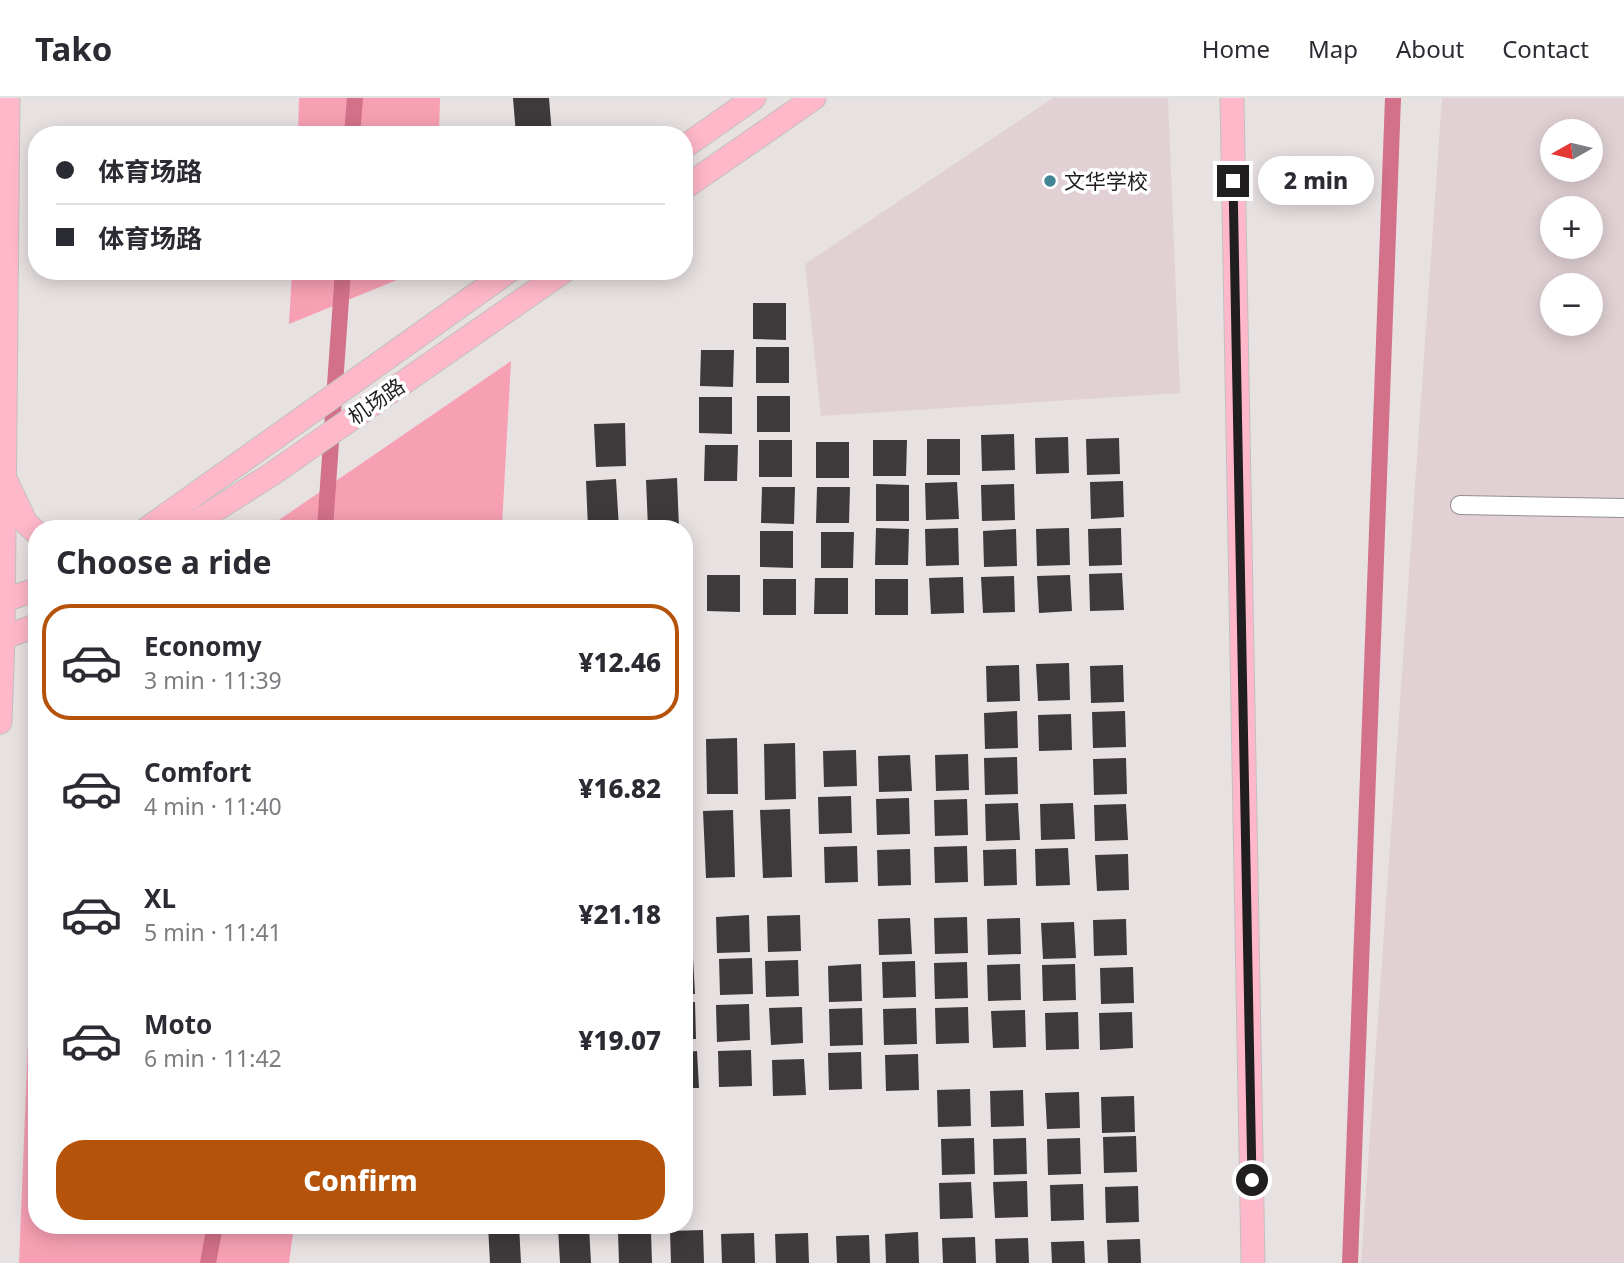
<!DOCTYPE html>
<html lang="en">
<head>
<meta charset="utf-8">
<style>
	body { margin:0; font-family:"Noto Sans","Noto Sans SC",sans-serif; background:#f7f7f7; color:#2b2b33; height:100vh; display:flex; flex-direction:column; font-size:26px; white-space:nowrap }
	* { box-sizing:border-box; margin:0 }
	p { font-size:23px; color:#7c7c81 }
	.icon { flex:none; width:38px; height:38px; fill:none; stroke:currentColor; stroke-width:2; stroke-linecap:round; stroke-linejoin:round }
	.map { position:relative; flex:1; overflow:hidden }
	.sheet { position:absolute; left:28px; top:422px; width:665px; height:714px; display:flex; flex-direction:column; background:#fff; border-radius:28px; box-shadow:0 4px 18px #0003 }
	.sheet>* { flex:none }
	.banner { position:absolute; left:28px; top:28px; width:665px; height:154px; border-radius:28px; box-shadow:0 4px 18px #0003; display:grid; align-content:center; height:154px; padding:0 28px; background:#fff }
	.needle { width:46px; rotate:262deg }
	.fabs { position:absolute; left:1540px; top:21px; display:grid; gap:14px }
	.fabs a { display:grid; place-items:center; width:63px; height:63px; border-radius:50%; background:#fff; box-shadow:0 4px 18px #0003; font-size:35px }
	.end { position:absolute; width:32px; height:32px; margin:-16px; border:9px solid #201e1e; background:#fff; box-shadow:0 0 0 4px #fff }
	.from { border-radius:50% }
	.bubble { position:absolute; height:49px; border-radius:24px; background:#fff; box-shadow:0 4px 18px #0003; font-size:23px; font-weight:800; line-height:49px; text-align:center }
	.banner b { display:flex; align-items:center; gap:24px; height:66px; font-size:26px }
	.banner b+b { border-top:2px solid #e1e1e2 }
	.banner i { width:18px; height:18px; background:#2b2b33 }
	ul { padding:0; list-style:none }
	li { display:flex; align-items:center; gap:21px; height:116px; margin:0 14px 10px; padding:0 14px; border:4px solid transparent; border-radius:28px }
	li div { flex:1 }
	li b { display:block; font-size:26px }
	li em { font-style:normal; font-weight:800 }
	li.active { border-color:#b45309 }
	li>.icon { width:63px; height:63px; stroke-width:1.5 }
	h2 { padding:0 28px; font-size:32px; line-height:84px }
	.button { display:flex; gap:14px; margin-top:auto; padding:14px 28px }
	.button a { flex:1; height:80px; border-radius:28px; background:#b45309; color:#fff; font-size:28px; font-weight:800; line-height:80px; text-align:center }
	header { display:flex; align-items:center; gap:42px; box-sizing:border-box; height:98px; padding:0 35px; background:#fff; border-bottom:2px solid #e1e1e2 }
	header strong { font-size:33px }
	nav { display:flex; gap:38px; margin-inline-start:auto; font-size:24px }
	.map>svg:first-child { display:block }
	.built { fill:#e1d1d4; fill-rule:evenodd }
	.green { fill:#f79fb3 }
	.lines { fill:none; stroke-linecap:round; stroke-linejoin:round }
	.canal { stroke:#d27189; stroke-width:16 }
	.building { fill:#3e393a }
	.minor-casing { stroke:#948e8f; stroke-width:20 }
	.major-casing { stroke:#c1c0c0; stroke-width:25 }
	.minor { stroke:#fff; stroke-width:18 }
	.major { stroke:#ffb8ca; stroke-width:23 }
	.route { stroke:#201e1e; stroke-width:9 }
	.poi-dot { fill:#428595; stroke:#fff; stroke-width:2.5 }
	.labels { text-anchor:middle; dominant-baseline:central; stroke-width:7; stroke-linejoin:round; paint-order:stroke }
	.poi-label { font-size:21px; fill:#201e1e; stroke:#fff; text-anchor:start }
	.street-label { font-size:21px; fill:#201e1e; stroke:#fff }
</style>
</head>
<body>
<header>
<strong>Tako</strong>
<nav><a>Home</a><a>Map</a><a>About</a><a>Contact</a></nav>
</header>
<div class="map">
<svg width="1624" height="1165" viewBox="0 0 1624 1165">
	<rect width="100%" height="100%" fill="#e8e1e2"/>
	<path class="built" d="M1053 0H1168L1180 295 821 318 805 166Z
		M1442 0H1624V1165H1361ZM1552 33H1591V72H1552ZM1552 110H1591V149H1552ZM1552 187H1591V226H1552Z"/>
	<path class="green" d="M299 0H440L439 37H298Z
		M292 173H419L289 226Z
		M511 263 502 428 481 430H275L276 424Z
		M34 794H37V1127H294L289 1165H19Z"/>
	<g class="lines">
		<path class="canal" d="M352 37 355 0
			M325 430 343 173
			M208 1165 215 1127
			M1350 1165 1393 0"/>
	</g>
	<path class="building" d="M513 0H549L552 37H516Z
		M753 205H786V242L753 241Z
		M756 249H789V285H756Z
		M701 252H734L733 289 700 288Z
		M757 298H790V334H757Z
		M699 299H732V336L699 335Z
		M625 325 626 368 596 369 594 326Z
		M1014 336 1015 372 982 373 981 337Z
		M1068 339 1069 375 1036 376 1035 340Z
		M1119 340 1120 376 1087 377 1086 341Z
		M927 341H960V377H927Z
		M759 342H792V379H759Z
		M873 342H907L906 378H873Z
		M816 344H849V380H816Z
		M705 347H738L737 383H704Z
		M677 380 679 430H648L646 382Z
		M616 381 619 430H588L586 383Z
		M1123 383 1124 419 1091 421 1090 384Z
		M957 384 959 421 926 422 925 385Z
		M876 386 909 387V423H876Z
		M1014 386 1015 422 982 423 981 387Z
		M762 389H795L794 426 761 425Z
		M817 389H850L849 425H816Z
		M876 430 909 431 908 467H875Z
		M958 430 959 467 926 468 925 431Z
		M1069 430 1070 467 1037 468 1036 431Z
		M1121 430 1122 467 1089 468 1088 431Z
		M1016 431 1017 468 984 469 983 433Z
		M760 433H793V470L760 469Z
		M821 434H854L853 470H821Z
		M1122 475 1124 512 1090 513 1089 476Z
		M707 477H740V514L707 513Z
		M1070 477 1072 513 1039 515 1037 478Z
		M1014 478 1015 514 983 515 981 479Z
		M963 479 964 515 931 516 929 480Z
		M815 480H848V516H814Z
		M763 481H796V517H763Z
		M875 481H908V517H875Z
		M1069 565 1070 602 1038 603 1036 566Z
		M1019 567 1020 603 987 604 986 568Z
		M1123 567 1124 604 1091 605 1090 568Z
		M1017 613 1018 650 985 651 984 615Z
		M1125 613 1126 649 1093 650 1092 614Z
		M1071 616 1072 652 1039 653 1038 617Z
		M737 640 738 696H707L706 641Z
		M795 645 796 701 765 702 764 646Z
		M856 652 857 688 824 689 823 653Z
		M968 656 969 692 936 693 935 657Z
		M910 657 912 693 879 694 878 658Z
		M1017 659 1018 696 985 697 984 660Z
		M1126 660 1127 696 1094 697 1093 661Z
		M851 698 852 735 819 736 818 699Z
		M909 700 910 736 877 737 876 701Z
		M967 701 968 737 935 738 934 702Z
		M1018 705 1020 742 986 743 985 706Z
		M1073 705 1075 741 1041 742 1040 706Z
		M1126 706 1128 742 1095 743 1094 707Z
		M790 711 792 779 763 780 760 712Z
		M733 712 735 779 706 780 703 713Z
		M857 748 858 784 825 785 824 749Z
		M967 748 968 784 935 785 934 749Z
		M1068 750 1070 787 1036 788 1035 751Z
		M910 751 911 787 878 788 877 752Z
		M1016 751 1017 787 984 788 983 752Z
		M1128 756 1129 792 1097 793 1095 757Z
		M749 817 750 854 717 855 716 819Z
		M800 817 801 853 768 854 767 818Z
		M967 819 968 855 935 856 934 820Z
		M910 820 912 856 879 857 878 821Z
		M1020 820 1021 856 988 857 987 821Z
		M1126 821 1127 857 1094 858 1093 822Z
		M1074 824 1076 860 1043 861 1041 825Z
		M684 860H693L695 896H684Z
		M752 860 753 896 720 897 719 861Z
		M798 862 799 898 766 899 765 863Z
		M915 863 916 899 883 900 882 864Z
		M967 864 968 900 935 901 934 865Z
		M861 866 862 903 829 904 828 868Z
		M1020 866 1021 902 988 903 987 867Z
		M1075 866 1076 902 1043 903 1042 867Z
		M1133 869 1134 905 1101 906 1100 870Z
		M695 904 696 941H684V905Z
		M749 906 750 942 717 944 716 907Z
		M802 909 803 945 771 947 769 910Z
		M968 909 969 945 936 946 935 910Z
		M862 910 863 947 830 948 829 911Z
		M916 910 917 946 884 947 883 911Z
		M1025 912 1026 949 993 950 991 913Z
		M1078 914 1079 951 1046 952 1045 915Z
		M1132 914 1133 950 1100 952 1099 915Z
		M751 952 752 988 719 989 718 953Z
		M697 953 699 990H684V954Z
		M861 954 862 991 829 992 828 955Z
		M918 956 919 992 886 993 885 957Z
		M804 961 806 997 773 998 772 962Z
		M970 991 971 1028 938 1029 937 992Z
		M1023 992 1024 1028 991 1029 990 993Z
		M1079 994 1080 1030 1047 1031 1045 995Z
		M1134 998 1135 1034 1102 1035 1101 999Z
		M1136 1038 1137 1074 1104 1075 1103 1039Z
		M974 1040 975 1076 942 1077 941 1041Z
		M1026 1040 1027 1076 994 1077 993 1041Z
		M1080 1040 1081 1076 1048 1077 1047 1041Z
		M1027 1083 1028 1119 995 1120 993 1084Z
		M971 1084 973 1120 940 1121 939 1085Z
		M1083 1086 1084 1122 1051 1123 1050 1087Z
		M1138 1088 1139 1124 1106 1125 1105 1089Z
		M488 1127H519L521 1165H490Z
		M589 1128 591 1165H560L558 1129Z
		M703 1132 704 1165H671L670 1133Z
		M651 1134 652 1165H619L618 1135Z
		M918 1134 919 1165H886L885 1136Z
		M754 1135 755 1165H722L721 1136Z
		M808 1135 809 1165H776L775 1136Z
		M869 1137 870 1165H837L836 1138Z
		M975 1139 976 1165H943L942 1140Z
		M1028 1140 1029 1165H996L995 1141Z
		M1140 1141 1141 1165H1108L1107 1142Z
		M1084 1143 1085 1165H1052L1051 1144Z"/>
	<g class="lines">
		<defs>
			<path id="minor" d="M1460 407 1624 410"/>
			<path id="major" d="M1232 0 1253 1165
				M684 49 754 0
				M684 90 814 0
				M7 385 26 425 37 435
				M148 430 509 173
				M187 430 272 376 564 173
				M0 504 37 491
				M0 541 37 527
				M0 624 3 541 8 0"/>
		</defs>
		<use href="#minor" class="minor-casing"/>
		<use href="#major" class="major-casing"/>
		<use href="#minor" class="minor"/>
		<use href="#major" class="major"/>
	</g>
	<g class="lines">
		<path class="route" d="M1233 83 1252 1082"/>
	</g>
	<circle class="poi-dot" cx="1050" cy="83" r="7"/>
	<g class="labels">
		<g class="poi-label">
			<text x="1064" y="83">文华学校</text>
		</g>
		<g class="street-label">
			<text transform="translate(376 303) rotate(-35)">机场路</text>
		</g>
	</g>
</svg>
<div class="fabs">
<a><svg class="needle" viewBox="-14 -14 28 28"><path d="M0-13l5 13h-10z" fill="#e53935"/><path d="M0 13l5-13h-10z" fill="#7c7c81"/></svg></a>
<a>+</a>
<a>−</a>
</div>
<i class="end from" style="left:1252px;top:1082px"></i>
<i class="end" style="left:1233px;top:83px"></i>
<div class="bubble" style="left:1258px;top:58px;width:116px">2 min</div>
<div class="banner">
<b><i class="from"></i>体育场路</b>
<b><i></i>体育场路</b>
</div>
<section class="sheet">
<h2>Choose a ride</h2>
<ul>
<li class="active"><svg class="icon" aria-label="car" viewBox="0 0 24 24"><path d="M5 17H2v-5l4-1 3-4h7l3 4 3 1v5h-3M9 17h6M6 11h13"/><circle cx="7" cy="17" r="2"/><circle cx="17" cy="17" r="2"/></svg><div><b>Economy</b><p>3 min · 11:39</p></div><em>¥12.46</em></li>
<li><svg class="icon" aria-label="car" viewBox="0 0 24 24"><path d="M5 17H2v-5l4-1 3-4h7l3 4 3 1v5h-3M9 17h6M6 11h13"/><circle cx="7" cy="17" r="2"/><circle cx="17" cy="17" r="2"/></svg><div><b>Comfort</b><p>4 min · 11:40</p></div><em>¥16.82</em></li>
<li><svg class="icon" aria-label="car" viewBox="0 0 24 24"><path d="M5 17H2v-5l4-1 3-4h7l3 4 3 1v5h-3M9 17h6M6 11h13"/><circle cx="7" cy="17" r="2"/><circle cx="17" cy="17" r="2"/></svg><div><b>XL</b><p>5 min · 11:41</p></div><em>¥21.18</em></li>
<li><svg class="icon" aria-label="car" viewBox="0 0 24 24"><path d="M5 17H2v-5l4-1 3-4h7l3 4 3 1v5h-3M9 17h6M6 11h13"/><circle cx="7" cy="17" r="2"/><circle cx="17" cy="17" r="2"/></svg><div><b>Moto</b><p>6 min · 11:42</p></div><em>¥19.07</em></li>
</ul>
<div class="button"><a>Confirm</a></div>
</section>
</div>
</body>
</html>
